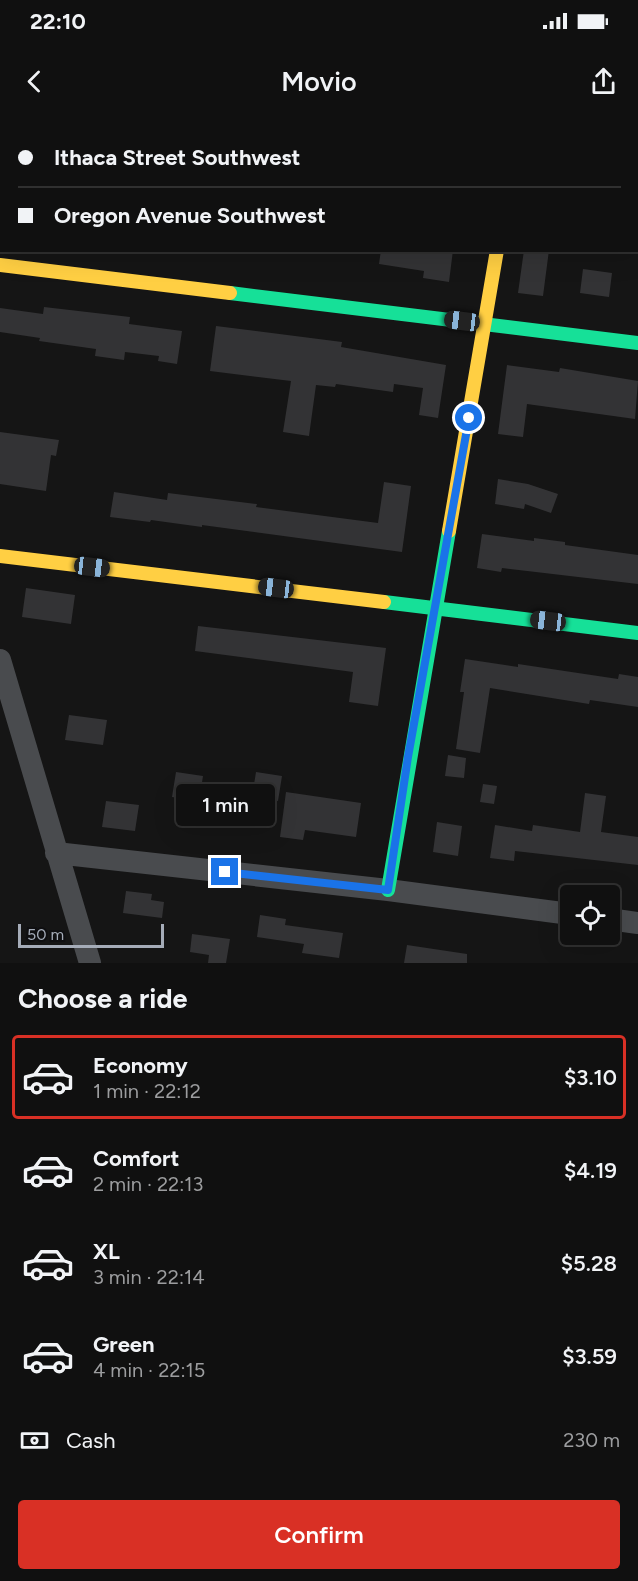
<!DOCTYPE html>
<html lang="en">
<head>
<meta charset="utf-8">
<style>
	body { margin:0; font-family:Figtree,sans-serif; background:#191919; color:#f1f3f6; height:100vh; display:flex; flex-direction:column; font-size:22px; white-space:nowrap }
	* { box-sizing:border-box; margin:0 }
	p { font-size:20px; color:#9c9d9f }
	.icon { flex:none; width:33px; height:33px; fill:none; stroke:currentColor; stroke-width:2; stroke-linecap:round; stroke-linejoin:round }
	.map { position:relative; height:843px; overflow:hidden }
	.details { display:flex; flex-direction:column; background:#101010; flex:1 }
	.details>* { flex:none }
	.guide { position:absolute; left:0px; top:0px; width:639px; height:132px; box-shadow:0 6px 24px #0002,0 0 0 2px #303030; display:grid; align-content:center; height:132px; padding:0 18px; background:#101010 }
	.buttons { position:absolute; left:560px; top:765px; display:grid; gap:12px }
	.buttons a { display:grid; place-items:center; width:60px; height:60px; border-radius:6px; background:#101010; box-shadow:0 6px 24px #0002,0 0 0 2px #303030; font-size:30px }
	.scale { position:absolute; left:18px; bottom:15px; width:146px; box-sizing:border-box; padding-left:6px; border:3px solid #a5acb8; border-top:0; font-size:16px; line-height:21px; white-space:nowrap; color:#a5acb8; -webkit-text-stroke:4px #0f0f11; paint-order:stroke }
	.end { position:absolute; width:27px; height:27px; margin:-14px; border:8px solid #1a73e8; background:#fff; box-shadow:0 0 0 3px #fff }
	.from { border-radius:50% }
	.bubble { position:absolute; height:42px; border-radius:6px; background:#101010; box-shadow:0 6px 24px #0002,0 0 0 2px #303030; font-size:20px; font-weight:600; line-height:42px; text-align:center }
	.car { position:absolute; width:18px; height:36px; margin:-18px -9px; border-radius:8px; box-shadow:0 0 4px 2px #0007; background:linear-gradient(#222 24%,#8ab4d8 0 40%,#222 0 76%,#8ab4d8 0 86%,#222 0) }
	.guide b { display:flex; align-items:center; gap:21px; height:57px; font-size:22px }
	.guide b+b { border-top:2px solid #303030 }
	.guide i { width:15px; height:15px; background:#f1f3f6 }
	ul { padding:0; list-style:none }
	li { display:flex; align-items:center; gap:18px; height:84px; margin:0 12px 9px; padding:0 6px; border:3px solid transparent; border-radius:6px }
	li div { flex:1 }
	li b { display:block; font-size:22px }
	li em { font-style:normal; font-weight:600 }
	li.active { border-color:#d93025 }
	li>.icon { width:54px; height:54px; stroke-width:1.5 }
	h2 { padding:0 18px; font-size:27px; line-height:72px }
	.pay { display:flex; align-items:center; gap:15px; height:66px; padding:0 18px; font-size:22px }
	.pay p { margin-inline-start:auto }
	.button { display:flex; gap:12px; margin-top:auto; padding:12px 18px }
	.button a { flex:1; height:69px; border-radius:6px; background:#d93025; color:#fff; font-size:24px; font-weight:600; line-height:69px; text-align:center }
	.status { display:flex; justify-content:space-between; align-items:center; height:42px; padding:0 30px; background:#101010; direction:ltr }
	.status svg { height:16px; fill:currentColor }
	header { display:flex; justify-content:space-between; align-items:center; height:78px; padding:0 18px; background:#101010; font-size:27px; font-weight:600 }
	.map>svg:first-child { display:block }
	.building { fill:#333335 }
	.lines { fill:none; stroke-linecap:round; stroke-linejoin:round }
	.street { stroke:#494b4e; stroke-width:22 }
	.fast { stroke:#16e098; stroke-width:14 }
	.slow { stroke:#ffcf43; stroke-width:14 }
	.route { stroke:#1a73e8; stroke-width:8 }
</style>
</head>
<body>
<div class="status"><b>22:10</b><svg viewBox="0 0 49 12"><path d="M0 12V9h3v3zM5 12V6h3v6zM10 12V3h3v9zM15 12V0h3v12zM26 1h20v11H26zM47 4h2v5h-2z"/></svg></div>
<header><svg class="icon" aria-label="back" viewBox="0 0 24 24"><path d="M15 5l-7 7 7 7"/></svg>Movio<svg class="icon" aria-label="share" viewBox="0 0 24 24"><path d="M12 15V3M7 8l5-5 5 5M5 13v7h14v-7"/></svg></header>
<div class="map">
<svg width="638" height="843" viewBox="0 0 638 843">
	<rect width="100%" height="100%" fill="#151515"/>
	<path class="building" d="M381 130H453L449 162 423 158 424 151 379 144Z
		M524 130H549L543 176 518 173Z
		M583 149 612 153 609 177 580 173Z
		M44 187 130 197 129 204 182 211 177 244 158 241 159 236 125 232 124 240 95 236 96 229 39 221 40 218 0 212V188L43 194Z
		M216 206 342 222 341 227 446 245 438 298 419 295 423 268 394 264 393 272 336 264 335 267 316 265 309 316 283 312 291 261 210 251Z
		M507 245 559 252 560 248 638 261 635 299 527 284 523 317 498 314Z
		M0 312 59 320 56 336 51 335 46 371 0 364Z
		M498 359 528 364 558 374 551 393 525 384 524 389 495 384Z
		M384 362 411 366 402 432 202 405V407L151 400 150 402 110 397 114 372 167 380 168 373 257 384 256 387 378 403Z
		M482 414 534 421V418L565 422V425L638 435V464L502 448 501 452 477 448Z
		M26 468 75 475 71 504 22 497Z
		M198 506 386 528 378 586 349 582 353 552 195 531Z
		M465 539 518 547V544L618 559 619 554 638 557V587L590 580 589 584 490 568 480 633 456 629 464 572H460Z
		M69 595 107 600 103 625 65 620Z
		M448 635 466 638 464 658 445 656Z
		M176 652 203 656 199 681 172 677Z
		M256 652 282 656 278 681 252 677Z
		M483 664 497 666 494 684 480 682Z
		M286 672 361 683 356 717 305 710 303 720 280 717Z
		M585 673 606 676 601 712 638 717V745L515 731 514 741 490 738 495 705 532 711 533 705 580 712Z
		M106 681 139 685 135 711 102 707Z
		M437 702 462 706 458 736 433 732Z
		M126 771 152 774 151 780 164 782 162 798 123 793Z
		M260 795 286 799 285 805 343 813 339 838 302 833 304 824 257 817Z
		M192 814 230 819 226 843H208L209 835 190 832Z
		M407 825 467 834V843H404Z"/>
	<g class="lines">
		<path class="street" d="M518 2V0
			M0 540 90 843
			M56 733 388 770 570 794
			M609 799 638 803"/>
		<path class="fast" d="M230 173 638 223
			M384 482 638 513
			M388 770 449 411"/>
		<path class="slow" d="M0 145 230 173
			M449 411 497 130
			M0 436 384 482"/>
	</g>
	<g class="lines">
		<path class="route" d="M225 752 388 770 408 637 469 298"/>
	</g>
</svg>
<div class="buttons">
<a><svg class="icon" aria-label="locate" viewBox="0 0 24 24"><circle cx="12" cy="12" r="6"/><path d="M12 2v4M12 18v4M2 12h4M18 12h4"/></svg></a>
</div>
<div class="scale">50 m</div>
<i class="end from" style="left:469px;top:298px"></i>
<i class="end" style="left:225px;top:752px"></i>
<div class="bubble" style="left:176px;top:664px;width:99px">1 min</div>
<i class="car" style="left:462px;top:201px;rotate:277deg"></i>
<i class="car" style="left:92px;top:447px;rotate:97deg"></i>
<i class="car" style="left:276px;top:468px;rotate:277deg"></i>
<i class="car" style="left:548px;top:501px;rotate:277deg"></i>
<div class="guide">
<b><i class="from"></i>Ithaca Street Southwest</b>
<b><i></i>Oregon Avenue Southwest</b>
</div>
</div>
<section class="details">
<h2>Choose a ride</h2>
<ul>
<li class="active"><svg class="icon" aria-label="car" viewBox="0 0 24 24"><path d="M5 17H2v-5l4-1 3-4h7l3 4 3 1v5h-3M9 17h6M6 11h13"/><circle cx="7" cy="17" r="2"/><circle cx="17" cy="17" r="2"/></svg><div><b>Economy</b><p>1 min · 22:12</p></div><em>$3.10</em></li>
<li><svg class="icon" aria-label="car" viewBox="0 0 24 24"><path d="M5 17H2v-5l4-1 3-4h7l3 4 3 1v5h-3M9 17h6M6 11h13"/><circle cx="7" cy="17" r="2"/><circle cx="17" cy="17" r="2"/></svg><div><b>Comfort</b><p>2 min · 22:13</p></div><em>$4.19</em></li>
<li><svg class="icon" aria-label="car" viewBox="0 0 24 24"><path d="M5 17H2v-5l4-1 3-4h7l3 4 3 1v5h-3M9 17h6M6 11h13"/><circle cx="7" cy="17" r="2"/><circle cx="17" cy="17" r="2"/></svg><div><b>XL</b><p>3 min · 22:14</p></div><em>$5.28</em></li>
<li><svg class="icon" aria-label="car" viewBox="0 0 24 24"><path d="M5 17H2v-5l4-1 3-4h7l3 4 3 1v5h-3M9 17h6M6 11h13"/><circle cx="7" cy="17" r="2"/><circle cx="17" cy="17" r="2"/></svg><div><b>Green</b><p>4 min · 22:15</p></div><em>$3.59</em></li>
</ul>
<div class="pay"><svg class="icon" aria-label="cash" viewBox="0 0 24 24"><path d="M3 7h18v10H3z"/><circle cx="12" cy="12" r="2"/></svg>Cash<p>230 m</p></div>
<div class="button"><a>Confirm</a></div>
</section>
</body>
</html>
